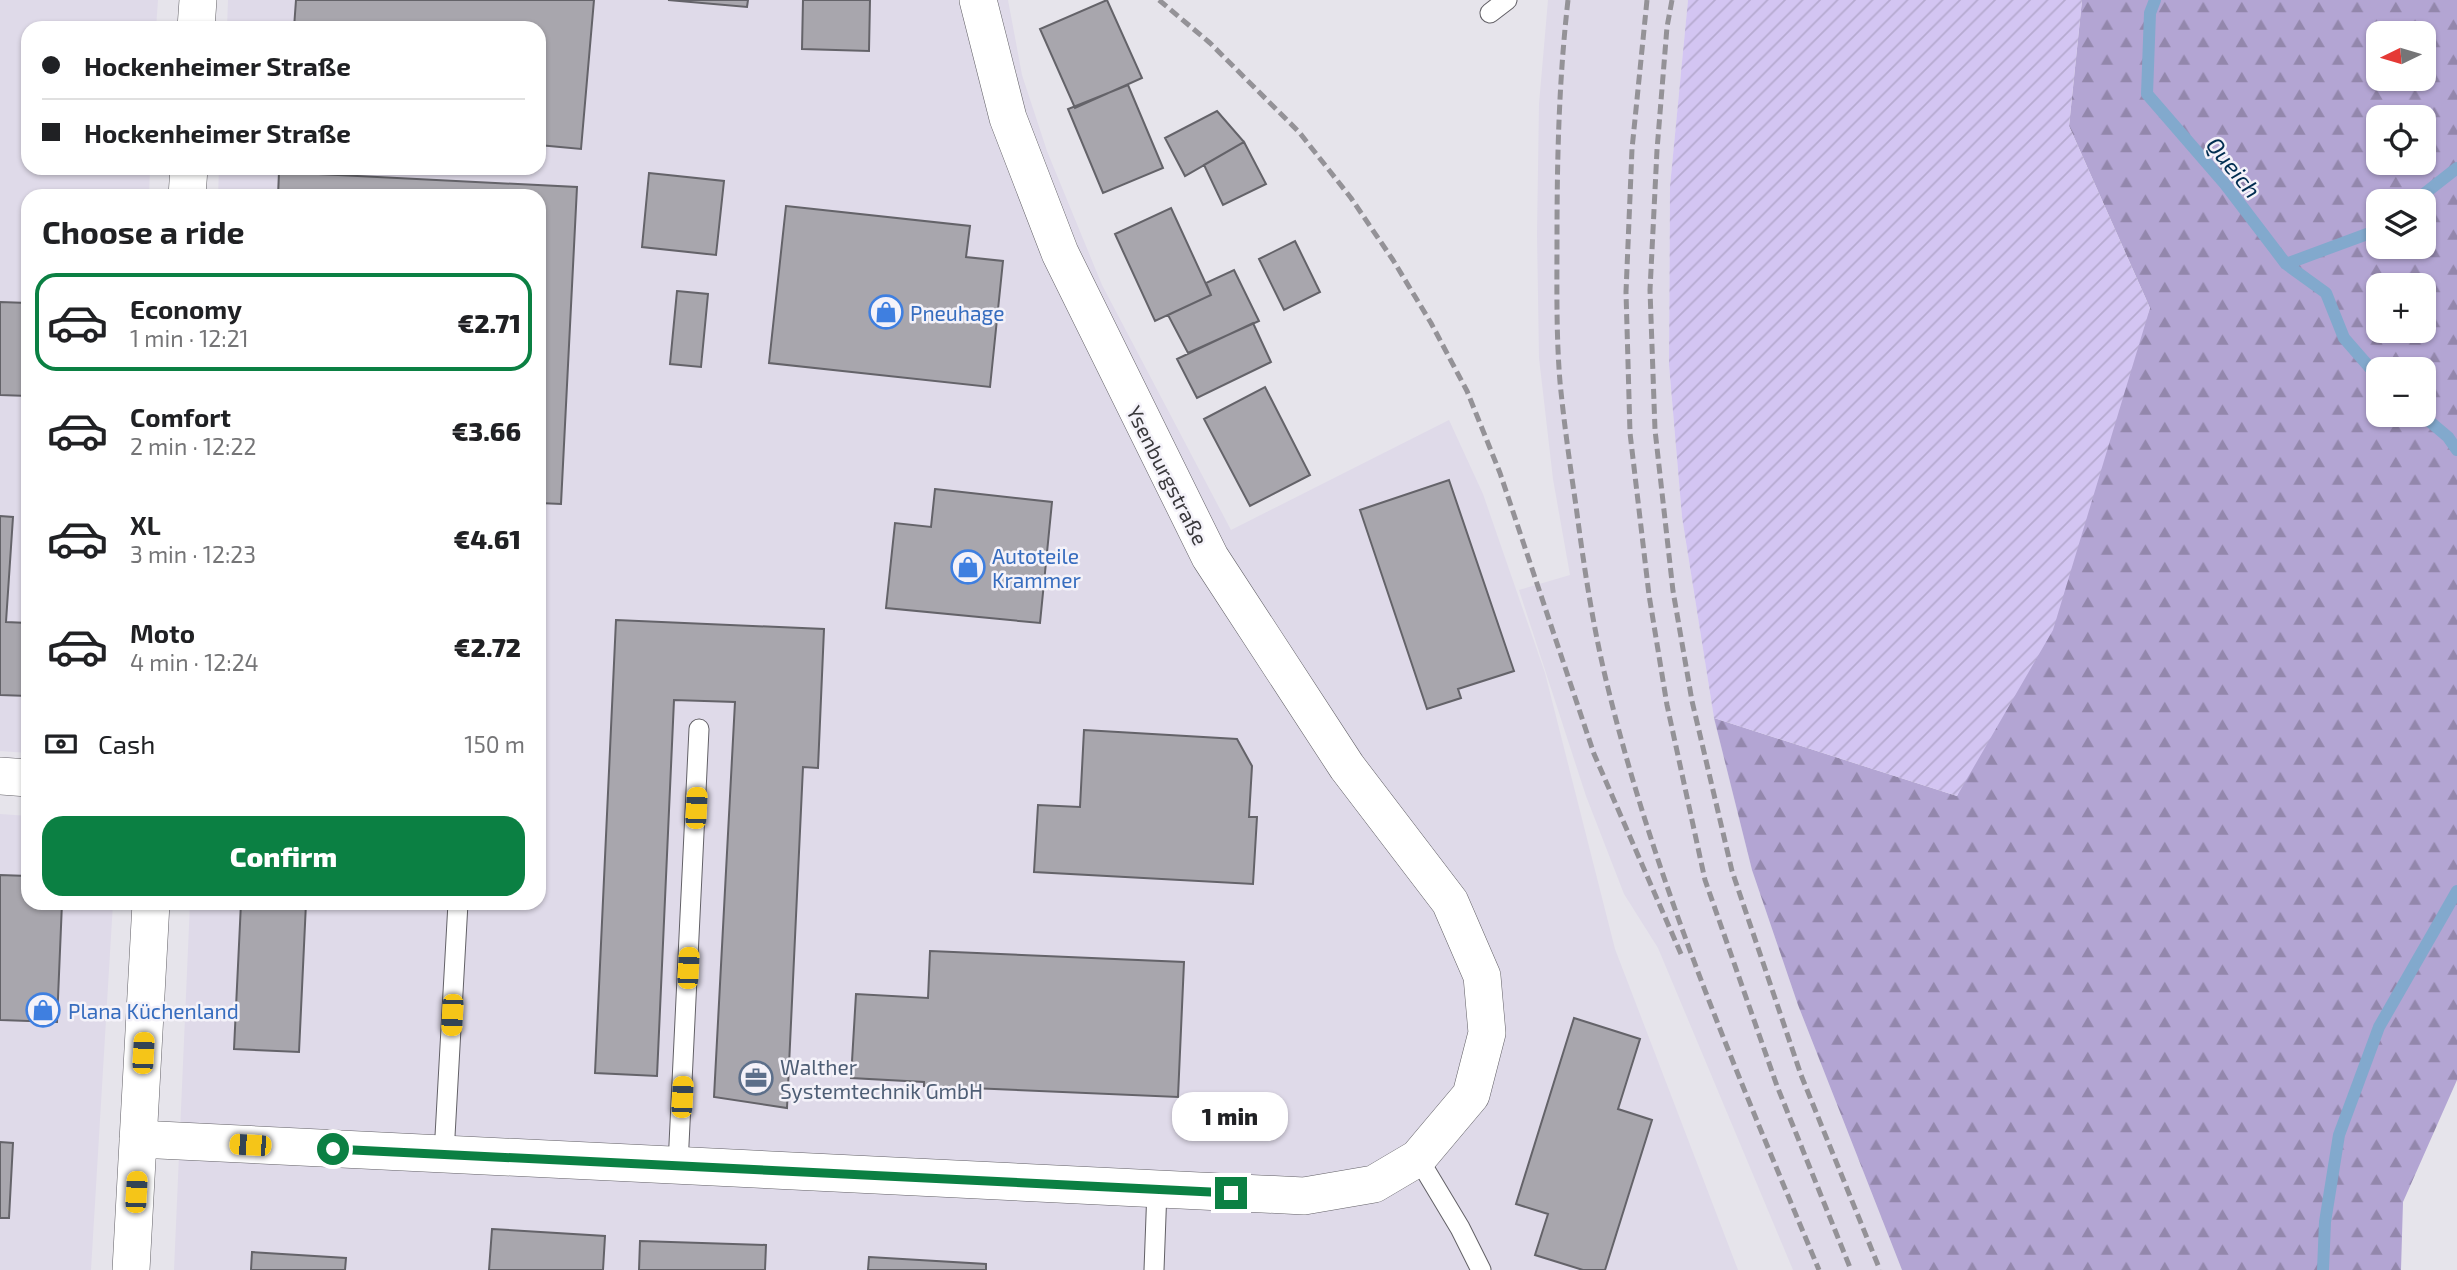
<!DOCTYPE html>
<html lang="en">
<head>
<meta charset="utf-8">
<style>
	body { margin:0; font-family:"Exo 2",sans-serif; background:#f2f2f2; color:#202124; height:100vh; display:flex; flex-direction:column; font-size:26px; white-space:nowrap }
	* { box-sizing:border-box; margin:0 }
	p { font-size:23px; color:#757577 }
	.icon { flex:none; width:38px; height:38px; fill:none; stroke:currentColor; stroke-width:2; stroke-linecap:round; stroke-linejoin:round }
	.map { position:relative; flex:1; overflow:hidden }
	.drawer { position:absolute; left:21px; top:189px; width:525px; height:721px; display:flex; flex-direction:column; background:#fff; border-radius:21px; box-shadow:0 2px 5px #0004 }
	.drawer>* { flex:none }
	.hud { position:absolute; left:21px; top:21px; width:525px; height:154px; border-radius:21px; box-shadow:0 2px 5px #0004; display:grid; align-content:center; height:154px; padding:0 21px; background:#fff }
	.needle { width:46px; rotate:265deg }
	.tools { position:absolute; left:2366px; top:21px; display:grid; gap:14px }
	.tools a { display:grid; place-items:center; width:70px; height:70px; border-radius:14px; background:#fff; box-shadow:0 2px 5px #0004; font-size:35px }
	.end { position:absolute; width:32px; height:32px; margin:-16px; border:9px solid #0b8043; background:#fff; box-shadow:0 0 0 4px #fff }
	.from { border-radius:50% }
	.bubble { position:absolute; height:49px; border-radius:21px; background:#fff; box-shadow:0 2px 5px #0004; font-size:23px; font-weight:800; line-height:49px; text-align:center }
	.car { position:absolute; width:21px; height:42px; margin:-21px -10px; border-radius:9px; box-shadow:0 0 5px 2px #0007; background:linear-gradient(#f5c518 24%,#345 0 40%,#f5c518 0 76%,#345 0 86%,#f5c518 0) }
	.hud b { display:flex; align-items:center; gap:24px; height:66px; font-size:26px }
	.hud b+b { border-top:2px solid #e0e0e0 }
	.hud i { width:18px; height:18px; background:#202124 }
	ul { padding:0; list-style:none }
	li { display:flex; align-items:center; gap:21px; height:98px; margin:0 14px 10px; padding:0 7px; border:4px solid transparent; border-radius:21px }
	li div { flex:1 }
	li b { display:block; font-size:26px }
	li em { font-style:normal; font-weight:800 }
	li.on { border-color:#0b8043 }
	li>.icon { width:63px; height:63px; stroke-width:1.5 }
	h2 { padding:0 21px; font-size:32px; line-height:84px }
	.pay { display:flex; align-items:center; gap:18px; height:77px; padding:0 21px; font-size:26px }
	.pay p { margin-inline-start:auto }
	.cta { display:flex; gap:14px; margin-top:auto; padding:14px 21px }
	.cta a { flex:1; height:80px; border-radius:21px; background:#0b8043; color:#fff; font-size:28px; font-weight:800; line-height:80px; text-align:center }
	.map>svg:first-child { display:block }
	.built { fill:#dfdae9 }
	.forest { fill:url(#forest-firs); fill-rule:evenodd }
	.garden { fill:url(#garden-furrows) }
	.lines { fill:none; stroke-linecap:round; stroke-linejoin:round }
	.stream { stroke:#82a9cd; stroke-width:12 }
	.building { fill:#a8a6ad; stroke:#646369; stroke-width:2 }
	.lane-casing { stroke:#626066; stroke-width:21 }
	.street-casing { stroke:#626066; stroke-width:38 }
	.lane { stroke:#fff; stroke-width:19 }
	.street { stroke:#fff; stroke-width:37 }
	.rail { stroke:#949297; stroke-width:5; stroke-dasharray:10 5; stroke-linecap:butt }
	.route { stroke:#0b8043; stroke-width:9 }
	.labels { text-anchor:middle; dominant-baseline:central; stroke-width:5; stroke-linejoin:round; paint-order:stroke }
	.shop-label { font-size:21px; fill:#366cbe; stroke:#f4f2f9; text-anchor:start }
	.street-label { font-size:21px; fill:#39383b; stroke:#f4f2f9 }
	.service-label { font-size:21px; fill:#4e5e75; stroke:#f4f2f9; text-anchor:start }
	.water-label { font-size:23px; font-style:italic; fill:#002d50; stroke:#f4f2f9 }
</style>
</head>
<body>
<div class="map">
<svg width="2457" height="1270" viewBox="0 0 2457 1270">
	<defs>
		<pattern id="forest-firs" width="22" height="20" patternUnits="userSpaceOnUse" patternTransform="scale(1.75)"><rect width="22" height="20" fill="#b3a5d3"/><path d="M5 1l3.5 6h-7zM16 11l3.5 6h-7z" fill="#9387ac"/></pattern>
		<pattern id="garden-furrows" width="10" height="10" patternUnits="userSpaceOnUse" patternTransform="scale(1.75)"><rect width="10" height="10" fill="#d3c5f2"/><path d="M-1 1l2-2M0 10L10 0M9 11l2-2" fill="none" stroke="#b6aad0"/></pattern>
	</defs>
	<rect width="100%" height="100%" fill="#e6e4eb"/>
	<path class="built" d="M0 0H158L156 28H28V168H150L149 196H28V753L0 751Z
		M228 0H1008L1022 75 1047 151 1102 285 1231 530 1449 420 1483 494 1545 673 1615 949 1738 1270H174L190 903H539V196H218L219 168H539V28H227Z
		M1548 0H1688L1670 186 1669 365 1682 517 1714 718 1752 870 1798 1005 1902 1270H1793L1658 948 1624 894 1586 796 1519 590 1570 575 1553 479 1539 358 1537 234 1539 104Z
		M0 814 28 816V903H113L91 1270H0Z"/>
	<path class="forest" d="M2082 0H2457V1080L2403 1202 2401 1270H1902L1798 1005 1752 870 1714 718 1957 796 2150 308 2069 126ZM2378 33H2424V79H2378ZM2378 117H2424V163H2378ZM2378 201H2424V247H2378ZM2378 285H2424V331H2378ZM2378 369H2424V415H2378Z"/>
	<path class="garden" d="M1688 0H2082L2069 126 2150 308 2053 630 1957 796 1714 718 1682 517 1669 365 1670 186Z"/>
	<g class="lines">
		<path class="stream" d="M2155 0 2150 13 2147 94 2225 184 2286 264 2326 293 2344 338 2378 377
			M2415 201 2457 168
			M2286 264 2378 230
			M2422 415 2448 437 2457 450
			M2323 1270 2325 1222 2339 1135 2379 1027 2457 891"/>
	</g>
	<path class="building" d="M296 0H594L581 149 539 145V28H294Z
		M668 0H748L747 7Z
		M803 0H870L869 51 802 49Z
		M1107 0 1142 78 1075 108 1040 29Z
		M1128 85 1163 168 1103 193 1068 109Z
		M1217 111 1244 142 1185 176 1165 138Z
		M1244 142 1266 184 1223 205 1204 165Z
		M279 172 577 187 561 504 539 503V196H278Z
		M649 173 724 181 716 255 642 247Z
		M786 206 970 226 966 257 1003 261 990 387 769 363Z
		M1171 208 1211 295 1155 321 1115 234Z
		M1295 241 1320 292 1284 310 1259 259Z
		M1234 270 1259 321 1188 353 1168 315 1211 295 1206 283Z
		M677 291 708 294 701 367 670 364Z
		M0 302 28 303V396L0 395Z
		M1253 323 1271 362 1197 398 1177 359Z
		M1265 387 1310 475 1250 506 1204 419Z
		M1449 480 1514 671 1458 689 1461 698 1427 709 1360 510Z
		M935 489 1052 502 1040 623 886 608 895 523 931 527Z
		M0 516 13 517 6 622 28 623V696L0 695Z
		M616 620 824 629 818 768 803 767 787 1108 714 1097 735 702 674 700 657 1076 595 1073Z
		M1084 730 1237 739 1252 766 1249 817H1257L1253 884 1034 872 1038 805 1080 807Z
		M0 875 28 876V903H62L57 1022 0 1020Z
		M241 903H306L299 1052 234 1049Z
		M930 951 1184 962 1178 1097 924 1086V1082L851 1078 856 994 928 998Z
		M1574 1018 1640 1039 1618 1109 1652 1120 1605 1270H1583L1535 1255 1548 1214 1516 1204Z
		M0 1142 13 1143 9 1218H0Z
		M492 1229 605 1236 603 1270H489Z
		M640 1241 766 1245 765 1270H639Z
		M252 1252 346 1258 345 1270H251Z
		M869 1257 986 1264V1270H868Z"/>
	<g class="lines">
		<defs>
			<path id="lane" d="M1490 13 1507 0
				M444 1154 458 903
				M1418 1158 1460 1228 1481 1270
				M678 1165 699 729
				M1154 1270 1157 1189"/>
			<path id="street" d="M196 28 198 0
				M187 196 189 168
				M0 776 28 778
				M138 1139 1304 1196 1374 1184 1418 1158 1471 1095 1487 1033 1482 976 1450 902 1347 767 1210 557 1060 253 1008 118 978 0
				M131 1270 151 903"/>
		</defs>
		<use href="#lane" class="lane-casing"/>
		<use href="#street" class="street-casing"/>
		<use href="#lane" class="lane"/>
		<use href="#street" class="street"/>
		<path class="rail" d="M1159 0 1210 43 1299 132 1351 198 1393 260 1431 323 1467 391 1500 473 1594 754 1681 954
			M1568 0C1559 79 1557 157 1557 237 1557 285 1556 334 1560 382 1564 423 1570 465 1576 506 1584 567 1593 628 1608 688 1657 889 1740 1080 1819 1270
			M1647 0 1632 149 1626 292 1630 433 1649 595 1667 705 1705 880 1777 1086 1851 1270
			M1672 0 1667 27 1657 150 1650 290 1655 430 1673 591 1692 701 1732 871 1801 1075 1880 1270"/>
	</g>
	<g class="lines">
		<path class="route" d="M333 1149 1231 1193"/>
	</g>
	<defs>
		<symbol id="shop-ring" viewBox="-11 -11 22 22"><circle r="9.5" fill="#f4f2f9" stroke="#3f7fe0" stroke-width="1.5"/><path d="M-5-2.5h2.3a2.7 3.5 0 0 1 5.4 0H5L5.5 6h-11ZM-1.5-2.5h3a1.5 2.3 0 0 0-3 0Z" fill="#3f7fe0"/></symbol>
		<symbol id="office-ring" viewBox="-11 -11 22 22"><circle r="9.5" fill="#f4f2f9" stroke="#5c6f8a" stroke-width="1.5"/><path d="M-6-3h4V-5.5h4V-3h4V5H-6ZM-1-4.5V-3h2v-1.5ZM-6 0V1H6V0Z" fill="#5c6f8a"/></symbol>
	</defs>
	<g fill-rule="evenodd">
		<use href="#shop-ring" x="867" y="293" width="38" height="38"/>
		<use href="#shop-ring" x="949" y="548" width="38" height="38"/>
		<use href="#shop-ring" x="24" y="991" width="38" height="38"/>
		<use href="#office-ring" x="737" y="1059" width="38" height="38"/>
	</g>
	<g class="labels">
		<g class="shop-label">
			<text x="910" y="312">Pneuhage</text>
			<text x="992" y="555">Autoteile<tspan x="992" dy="24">Krammer</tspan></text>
			<text x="68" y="1010">Plana Küchenland</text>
		</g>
		<g class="street-label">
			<text transform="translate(1168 475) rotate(63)">Ysenburgstraße</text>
		</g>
		<g class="service-label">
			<text x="780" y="1066">Walther<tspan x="780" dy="24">Systemtechnik GmbH</tspan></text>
		</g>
		<g class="water-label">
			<text transform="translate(2234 167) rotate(51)">Queich</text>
		</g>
	</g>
</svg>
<div class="tools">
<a><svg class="needle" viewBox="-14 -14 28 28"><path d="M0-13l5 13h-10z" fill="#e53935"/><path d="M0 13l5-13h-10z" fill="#757577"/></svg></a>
<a><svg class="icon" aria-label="locate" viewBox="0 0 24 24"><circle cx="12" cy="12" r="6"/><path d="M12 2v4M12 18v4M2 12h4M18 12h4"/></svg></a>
<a><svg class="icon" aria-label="layers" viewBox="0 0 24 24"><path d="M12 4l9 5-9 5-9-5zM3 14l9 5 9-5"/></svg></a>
<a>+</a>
<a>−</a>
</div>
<i class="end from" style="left:333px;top:1149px"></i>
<i class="end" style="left:1231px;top:1193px"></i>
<div class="bubble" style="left:1172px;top:1092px;width:116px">1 min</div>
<i class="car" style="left:696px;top:808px;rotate:3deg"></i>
<i class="car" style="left:688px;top:968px;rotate:3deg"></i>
<i class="car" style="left:452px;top:1015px;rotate:183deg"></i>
<i class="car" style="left:143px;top:1053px;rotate:3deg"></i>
<i class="car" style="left:682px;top:1097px;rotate:3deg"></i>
<i class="car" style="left:250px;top:1145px;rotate:273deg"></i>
<i class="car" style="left:136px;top:1192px;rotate:3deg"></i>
<div class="hud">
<b><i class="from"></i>Hockenheimer Straße</b>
<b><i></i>Hockenheimer Straße</b>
</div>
<section class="drawer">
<h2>Choose a ride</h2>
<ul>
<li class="on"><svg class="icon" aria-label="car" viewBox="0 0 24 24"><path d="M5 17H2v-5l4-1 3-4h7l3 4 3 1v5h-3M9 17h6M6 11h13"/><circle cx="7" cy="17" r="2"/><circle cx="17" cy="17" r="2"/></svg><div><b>Economy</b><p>1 min · 12:21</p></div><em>€2.71</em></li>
<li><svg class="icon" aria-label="car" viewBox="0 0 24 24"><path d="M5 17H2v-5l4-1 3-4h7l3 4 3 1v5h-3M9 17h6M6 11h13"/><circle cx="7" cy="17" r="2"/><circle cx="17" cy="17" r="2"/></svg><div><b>Comfort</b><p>2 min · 12:22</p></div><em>€3.66</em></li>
<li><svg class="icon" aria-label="car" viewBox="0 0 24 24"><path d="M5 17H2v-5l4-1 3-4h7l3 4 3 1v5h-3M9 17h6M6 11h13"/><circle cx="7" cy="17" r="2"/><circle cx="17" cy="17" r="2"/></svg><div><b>XL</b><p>3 min · 12:23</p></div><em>€4.61</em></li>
<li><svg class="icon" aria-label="car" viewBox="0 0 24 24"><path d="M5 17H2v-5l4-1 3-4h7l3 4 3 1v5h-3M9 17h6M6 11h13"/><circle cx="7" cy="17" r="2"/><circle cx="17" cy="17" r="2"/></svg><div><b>Moto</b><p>4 min · 12:24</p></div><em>€2.72</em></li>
</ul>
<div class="pay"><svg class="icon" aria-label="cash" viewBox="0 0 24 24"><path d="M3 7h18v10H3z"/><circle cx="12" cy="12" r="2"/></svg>Cash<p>150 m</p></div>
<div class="cta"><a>Confirm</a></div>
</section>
</div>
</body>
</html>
